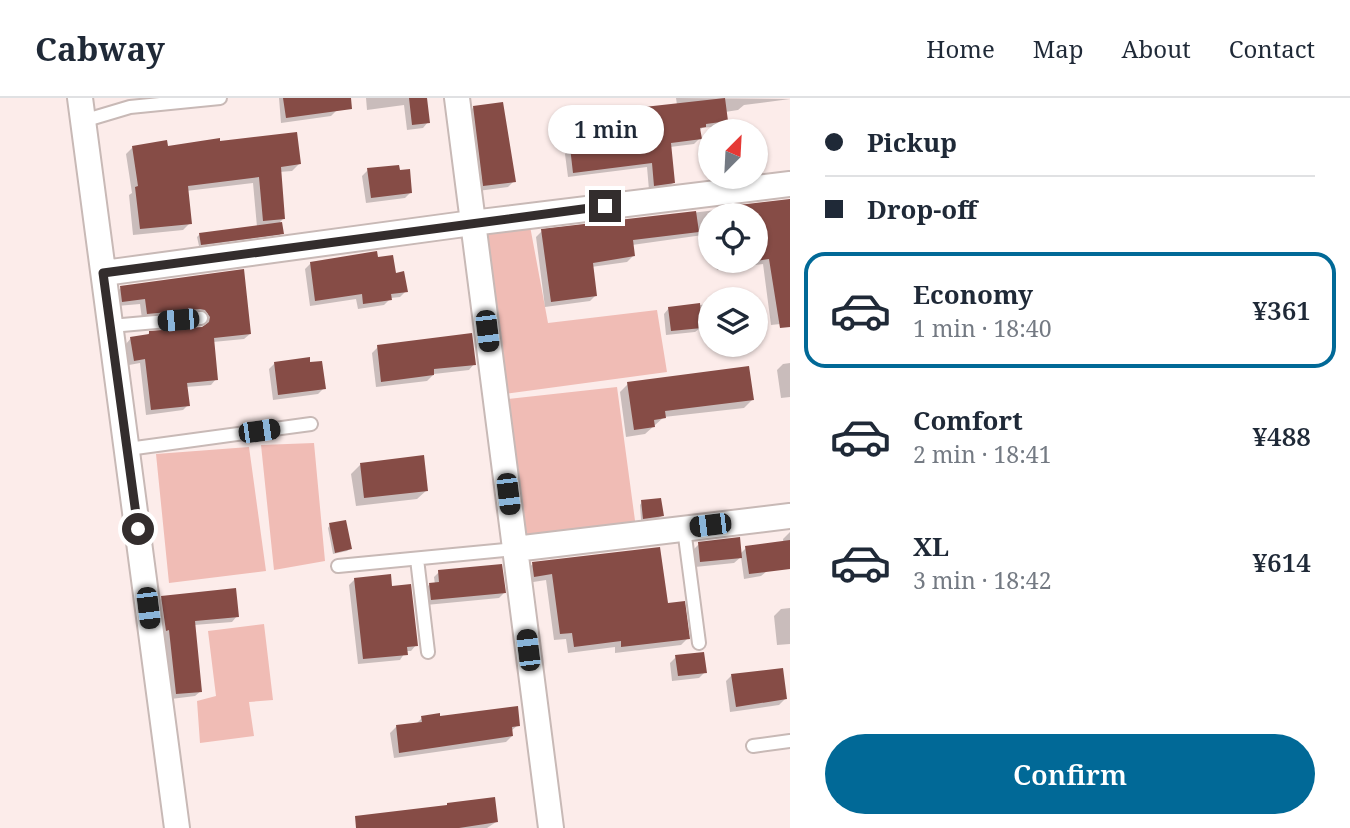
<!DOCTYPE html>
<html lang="en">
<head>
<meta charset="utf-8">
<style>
	body { margin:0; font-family:"Noto Serif",serif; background:#f2f2f3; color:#1f2937; height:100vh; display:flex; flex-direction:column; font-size:26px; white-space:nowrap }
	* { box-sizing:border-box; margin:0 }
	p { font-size:23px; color:#747a83 }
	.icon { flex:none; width:38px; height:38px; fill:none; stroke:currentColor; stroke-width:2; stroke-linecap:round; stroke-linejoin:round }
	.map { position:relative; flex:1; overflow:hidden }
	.side { display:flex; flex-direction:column; background:#fff; width:560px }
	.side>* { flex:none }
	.banner { display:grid; align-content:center; height:154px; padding:0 35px; background:#fff }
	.needle { width:46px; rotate:24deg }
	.controls { position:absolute; left:698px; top:21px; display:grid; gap:14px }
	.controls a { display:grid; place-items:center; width:70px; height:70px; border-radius:50%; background:#fff; box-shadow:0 2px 5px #0004; font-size:35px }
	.end { position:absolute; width:32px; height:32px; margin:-16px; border:9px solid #332d2d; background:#fff; box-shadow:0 0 0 4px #fff }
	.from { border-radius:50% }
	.bubble { position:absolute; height:49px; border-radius:24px; background:#fff; box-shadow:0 2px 5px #0004; font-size:23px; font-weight:600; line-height:49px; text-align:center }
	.car { position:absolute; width:21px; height:42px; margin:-21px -10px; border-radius:9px; box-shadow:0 0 5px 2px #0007; background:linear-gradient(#222 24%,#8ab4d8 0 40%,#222 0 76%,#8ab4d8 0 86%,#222 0) }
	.banner b { display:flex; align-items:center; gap:24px; height:66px; font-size:26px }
	.banner b+b { border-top:2px solid #e0e1e3 }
	.banner i { width:18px; height:18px; background:#1f2937 }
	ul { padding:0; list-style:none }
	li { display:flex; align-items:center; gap:21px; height:116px; margin:0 14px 10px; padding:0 21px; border:4px solid transparent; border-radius:21px }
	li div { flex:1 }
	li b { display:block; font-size:26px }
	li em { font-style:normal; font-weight:600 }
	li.selected { border-color:#016997 }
	li>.icon { width:63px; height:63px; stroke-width:1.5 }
	.cta { display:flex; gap:14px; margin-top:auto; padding:14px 35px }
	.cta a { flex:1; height:80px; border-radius:42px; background:#016997; color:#fff; font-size:28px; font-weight:600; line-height:80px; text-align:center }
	header { display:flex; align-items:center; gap:42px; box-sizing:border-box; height:98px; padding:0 35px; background:#fff; border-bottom:2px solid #e0e1e3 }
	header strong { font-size:33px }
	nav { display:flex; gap:38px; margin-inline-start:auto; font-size:24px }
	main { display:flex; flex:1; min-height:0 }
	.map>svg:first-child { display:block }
	.green { fill:#f0bcb5 }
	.shadow { fill:#0003 }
	.building { fill:#864c46 }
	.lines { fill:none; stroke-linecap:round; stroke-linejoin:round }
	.lane-casing { stroke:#c8b9b6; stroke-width:16 }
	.street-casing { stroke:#c8b9b6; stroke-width:28 }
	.lane { stroke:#fff; stroke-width:12 }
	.street { stroke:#fff; stroke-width:24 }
	.route { stroke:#332d2d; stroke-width:9 }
</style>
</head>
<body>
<header>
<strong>Cabway</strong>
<nav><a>Home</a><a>Map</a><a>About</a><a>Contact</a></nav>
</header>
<main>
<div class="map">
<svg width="790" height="730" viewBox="0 0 790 730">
	<rect width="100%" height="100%" fill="#fcecea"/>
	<path class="green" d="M530 128 548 225 657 212 667 274 505 296 482 135Z
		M617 289 636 430 524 442 508 301Z
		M314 345 325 463 274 472 261 347Z
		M249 349 266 473 169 485 156 356Z
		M264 526 273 602 249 604 254 638 200 645 197 603 216 598 208 533Z"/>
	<path class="shadow" d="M279 0H336L337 12 331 18 281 25Z
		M366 0H426L428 24 423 30 407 32 404 7 367 12Z
		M676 0 790 1 744 7 738 12 725 14 726 22 720 28 702 30 699 33 700 40 694 46 670 49 674 84 668 90 649 92 647 69 568 79 565 56 570 51 642 41 639 16 645 11 677 7Z
		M474 9 514 83 508 89 478 93 468 15Z
		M219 45 299 66 292 73 279 74 283 121 280 124 282 135 279 137 199 148 197 139 200 136 257 129 253 85 186 93 190 125 183 132 133 137 129 97 132 95 126 56 133 49 167 50Z
		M368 72 411 94 405 100 366 105 362 78Z
		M790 103V225L771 227 763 166 717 172 715 163H756V117H710V136L632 147 633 158 627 164 591 169 595 198 590 203 545 209 536 139 542 133Z
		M311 165 394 176 406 193 400 199 391 200 384 207 358 211 356 201 310 208 305 171Z
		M243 173 250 236 244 241 213 244 216 281 211 287 186 289 188 307 183 312 146 317 140 265 129 267 126 246 131 240 147 238 149 235 204 229 205 225 200 217 142 221 140 206 117 208 115 195 121 190Z
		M710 206V229L699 231 695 234 666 237 664 216 669 210Z
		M378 249 474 266 469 272 434 276 427 283 376 289 372 255Z
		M275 265 324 290 318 296 273 302 269 271Z
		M790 265V299L781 300 777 272 783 266Z
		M628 286 752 302 744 310 664 319 645 336 626 339 620 294Z
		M360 367 427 392 417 401 356 408 351 376Z
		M642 404 662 418 659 420 641 422 640 407Z
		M330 427 350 451 347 453 333 456 328 430Z
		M790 434V463H786L783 441Z
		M699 446 740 456 746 450 767 473 761 478 744 481 741 459 734 465 695 469 693 452Z
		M533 466 667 507 688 540 681 547 615 555V549L568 555 566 541 554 542 546 482 527 485 526 472Z
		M439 474 504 495 499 500 426 507 424 492 429 487H435L434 479Z
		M355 481 390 490 416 547 411 553H406L400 562 358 566 349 487Z
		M162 500 237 518 232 524 194 527 201 593 195 598 171 601 164 537H161L157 505Z
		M790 510V546L777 547 774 518 781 511Z
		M676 559 705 574 699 580 672 583 670 565Z
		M732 577 785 601 779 607 730 614 726 583Z
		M422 620H439L518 627 511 633 512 638 506 644 394 660 390 635 396 629 416 626Z
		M496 724 487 730H360Z"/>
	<path class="building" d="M283 0H351L352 11 286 20Z
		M409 0H427L430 25 412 27Z
		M725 0 728 23 706 26V29L700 30 702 41 671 45 675 85 654 88 652 65 573 75 570 49 648 39 644 9Z
		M503 4 516 84 483 88 473 8Z
		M297 34 301 66 281 69 285 121 263 123 259 79 188 88 192 126 140 131 135 89 138 88 132 48 167 42 168 48 220 40V43Z
		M399 67 400 72 410 71 412 95 371 100 367 70Z
		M790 101V229L780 230 769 161 756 163V117H721V109Z
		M696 113 699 134 633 142 635 158 593 165 597 198 551 204 541 131Z
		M282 124 284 136 201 147 199 135Z
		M377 153 378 159 393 157 396 175 404 173 408 194 391 196 392 202 363 206 362 196 315 203 310 164Z
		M244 171 251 236 214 240 218 282 187 285 190 308 151 312 145 261 134 263 130 239 149 236V233L202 229 209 224 210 219 205 212 200 211 147 216 145 201 122 204 120 188Z
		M700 205 702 230 671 233 668 209Z
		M472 235 476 267 434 271V277L381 284 377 247Z
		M310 259V264L322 263 326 291 278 297 274 264Z
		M749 268 754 302 665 313 666 320 654 322 655 329 634 332 627 284Z
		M424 357 428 393 364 400 360 365Z
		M661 400 664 418 643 421 641 402Z
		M346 422 352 451 335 455 329 425Z
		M740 439 742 460 700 464 698 444Z
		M790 442V471L749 476 745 448Z
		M660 449 668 505 685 503 690 541 621 549V543L574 549 572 535 560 536 552 476 534 479 532 464Z
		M502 466 506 495 431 502 429 485 439 484 438 472Z
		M391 476 392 488 411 486 418 548 407 549 408 557 363 561 354 480Z
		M236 490 239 519 195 523 202 594 176 596 169 532 166 533 161 498Z
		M704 554 707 575 678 578 675 557Z
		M783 570 787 601 736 609 731 576Z
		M518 608 520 628 512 629 513 638 399 655 396 627 422 624 421 618 440 615V618Z
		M495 699 498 724 459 730H356L355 718 447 707V705Z"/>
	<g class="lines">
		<defs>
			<path id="lane" d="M83 23 130 9 220 0
				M111 228 201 220
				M128 351 311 326
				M684 431 699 545
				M417 461 428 554
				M338 468 515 451
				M753 648 790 643"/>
			<path id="street" d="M80 0 177 730
				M457 0 551 730
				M104 175 472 125 790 86
				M515 451 790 418"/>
		</defs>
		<use href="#lane" class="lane-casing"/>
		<use href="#street" class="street-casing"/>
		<use href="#lane" class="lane"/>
		<use href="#street" class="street"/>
	</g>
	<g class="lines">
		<path class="route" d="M138 431 103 175 605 108"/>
	</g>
</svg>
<div class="controls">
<a><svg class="needle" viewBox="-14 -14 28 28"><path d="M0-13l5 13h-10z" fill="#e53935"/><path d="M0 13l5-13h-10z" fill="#747a83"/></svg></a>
<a><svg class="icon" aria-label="locate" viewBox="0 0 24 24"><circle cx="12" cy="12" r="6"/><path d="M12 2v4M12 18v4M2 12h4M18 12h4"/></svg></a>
<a><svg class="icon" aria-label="layers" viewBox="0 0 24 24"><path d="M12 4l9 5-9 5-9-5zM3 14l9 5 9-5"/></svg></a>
</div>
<i class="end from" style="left:138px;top:431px"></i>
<i class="end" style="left:605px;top:108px"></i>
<div class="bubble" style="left:548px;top:7px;width:116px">1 min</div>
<i class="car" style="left:178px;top:222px;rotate:265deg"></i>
<i class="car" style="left:487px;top:233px;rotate:173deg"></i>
<i class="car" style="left:259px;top:333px;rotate:82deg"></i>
<i class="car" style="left:508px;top:396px;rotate:173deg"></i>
<i class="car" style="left:710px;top:427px;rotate:263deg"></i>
<i class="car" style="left:148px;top:510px;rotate:173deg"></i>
<i class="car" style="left:528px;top:552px;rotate:353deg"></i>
</div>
<section class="side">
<div class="banner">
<b><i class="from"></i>Pickup</b>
<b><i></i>Drop-off</b>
</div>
<ul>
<li class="selected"><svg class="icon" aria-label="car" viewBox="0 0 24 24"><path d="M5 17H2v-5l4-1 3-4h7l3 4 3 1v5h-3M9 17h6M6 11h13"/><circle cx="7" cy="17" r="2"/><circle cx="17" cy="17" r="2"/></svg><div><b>Economy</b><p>1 min · 18:40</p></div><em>¥361</em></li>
<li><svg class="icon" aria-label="car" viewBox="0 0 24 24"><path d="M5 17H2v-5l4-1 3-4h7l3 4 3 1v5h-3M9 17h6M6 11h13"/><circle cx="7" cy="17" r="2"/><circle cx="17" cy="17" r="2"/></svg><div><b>Comfort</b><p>2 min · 18:41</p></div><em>¥488</em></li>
<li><svg class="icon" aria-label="car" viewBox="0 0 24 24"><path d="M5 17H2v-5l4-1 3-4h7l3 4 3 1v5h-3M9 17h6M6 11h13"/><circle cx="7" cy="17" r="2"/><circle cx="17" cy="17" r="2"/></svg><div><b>XL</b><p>3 min · 18:42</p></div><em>¥614</em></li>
</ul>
<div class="cta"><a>Confirm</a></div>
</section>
</main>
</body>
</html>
